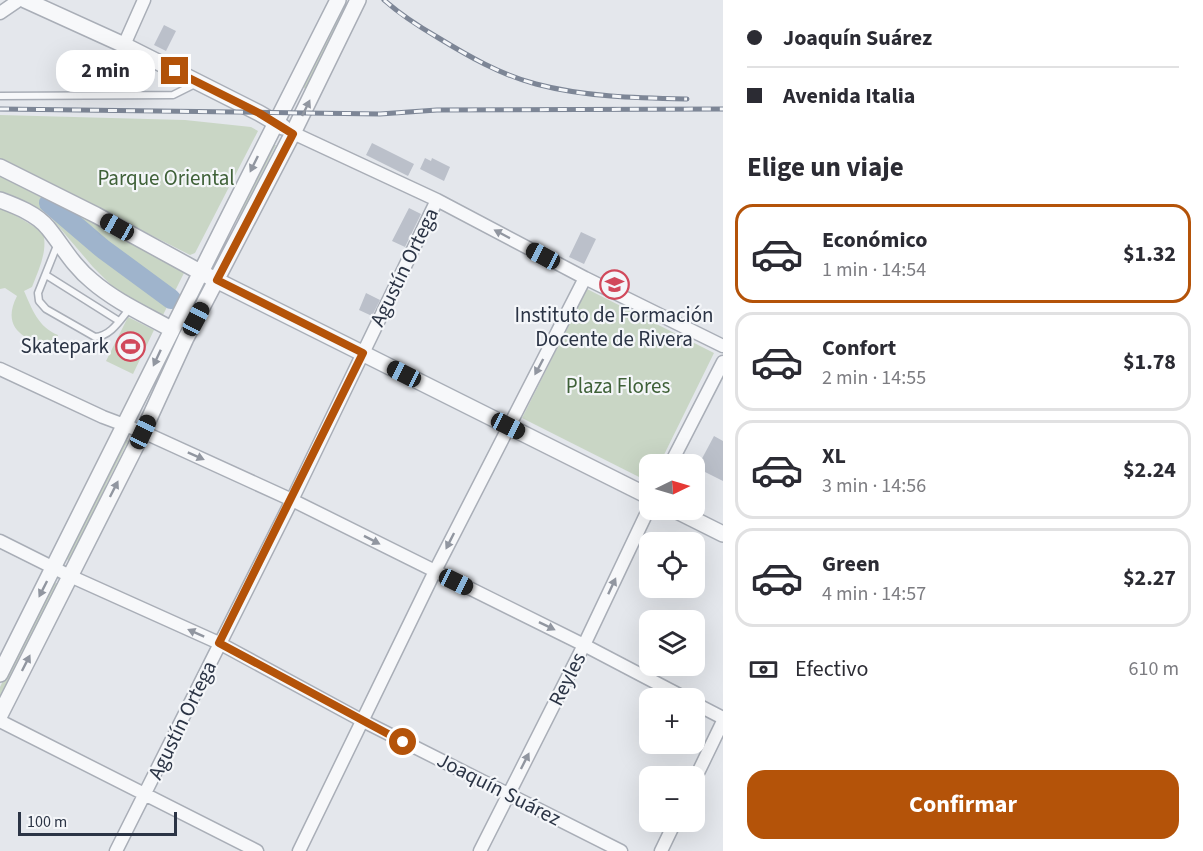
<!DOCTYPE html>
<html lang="es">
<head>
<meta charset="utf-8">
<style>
	body { margin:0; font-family:"Source Sans 3",sans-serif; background:#f2f2f3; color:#2b2b33; height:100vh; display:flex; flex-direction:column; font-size:22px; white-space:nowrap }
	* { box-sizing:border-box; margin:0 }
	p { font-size:20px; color:#7c7c81 }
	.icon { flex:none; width:33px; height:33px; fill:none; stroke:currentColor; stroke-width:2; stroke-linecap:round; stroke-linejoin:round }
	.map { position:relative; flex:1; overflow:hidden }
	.sheet { display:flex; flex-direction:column; background:#fff; width:480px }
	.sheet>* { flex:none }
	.guide { display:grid; align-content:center; height:132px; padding:0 24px; background:#fff }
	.needle { width:39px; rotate:85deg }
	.fabs { position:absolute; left:639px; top:454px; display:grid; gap:12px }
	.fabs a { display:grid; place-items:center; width:66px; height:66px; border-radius:12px; background:#fff; box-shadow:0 6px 24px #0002; font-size:30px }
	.scale { position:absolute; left:18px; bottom:15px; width:159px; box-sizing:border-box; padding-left:6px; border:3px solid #2b3445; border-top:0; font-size:16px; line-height:21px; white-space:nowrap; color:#2b3445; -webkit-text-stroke:4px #f4f6f9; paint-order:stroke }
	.end { position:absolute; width:27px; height:27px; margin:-14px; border:8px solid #b45309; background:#fff; box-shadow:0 0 0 3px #fff }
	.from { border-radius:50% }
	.bubble { position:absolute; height:42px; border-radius:18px; background:#fff; box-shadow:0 6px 24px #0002; font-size:20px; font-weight:700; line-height:42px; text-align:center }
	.car { position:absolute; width:18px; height:36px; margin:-18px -9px; border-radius:8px; box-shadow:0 0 4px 2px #0007; background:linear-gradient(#222 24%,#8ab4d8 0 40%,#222 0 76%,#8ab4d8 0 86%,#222 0) }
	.guide b { display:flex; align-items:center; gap:21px; height:57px; font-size:22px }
	.guide b+b { border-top:2px solid #e1e1e2 }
	.guide i { width:15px; height:15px; background:#2b2b33 }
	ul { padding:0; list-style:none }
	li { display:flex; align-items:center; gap:18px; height:99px; margin:0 12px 9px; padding:0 12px; border:3px solid #e1e1e2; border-radius:18px }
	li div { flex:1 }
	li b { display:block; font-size:22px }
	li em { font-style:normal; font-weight:700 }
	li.selected { border-color:#b45309 }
	li>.icon { width:54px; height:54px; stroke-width:1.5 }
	h2 { padding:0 24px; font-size:27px; line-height:72px }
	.pay { display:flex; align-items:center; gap:15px; height:66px; padding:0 24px; font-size:22px }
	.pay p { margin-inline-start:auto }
	.primary-button { display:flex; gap:12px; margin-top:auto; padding:12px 24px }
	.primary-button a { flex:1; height:69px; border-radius:18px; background:#b45309; color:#fff; font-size:24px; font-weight:700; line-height:69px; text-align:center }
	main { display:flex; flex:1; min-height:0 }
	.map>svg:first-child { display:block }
	.green { fill:#c9d6c5 }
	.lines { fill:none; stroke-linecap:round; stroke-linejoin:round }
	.river { stroke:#9fb4cc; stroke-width:20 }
	.building { fill:#bbc0ca }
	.service-casing { stroke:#a9aeb7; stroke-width:9 }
	.minor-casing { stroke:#a9aeb7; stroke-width:15 }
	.tertiary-casing { stroke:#a9aeb7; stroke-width:18 }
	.service { stroke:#f7f8fa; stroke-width:6 }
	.minor { stroke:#f7f8fa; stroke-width:12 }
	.tertiary { stroke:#f7f8fa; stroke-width:15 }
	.rail-casing { stroke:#7d8696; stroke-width:5 }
	.rail { stroke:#f4f6f9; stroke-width:3; stroke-dasharray:9; stroke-linecap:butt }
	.oneway { fill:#9196a0 }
	.route { stroke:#b45309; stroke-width:8 }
	.labels { text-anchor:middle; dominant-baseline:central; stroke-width:4.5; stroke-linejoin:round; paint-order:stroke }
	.park-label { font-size:21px; fill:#3f6138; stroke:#f4f6f9 }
	.street-label { font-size:21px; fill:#2b3445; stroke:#f4f6f9 }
	.poi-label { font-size:21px; fill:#2b3445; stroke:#f4f6f9 }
</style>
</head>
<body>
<main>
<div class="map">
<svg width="723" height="851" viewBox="0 0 723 851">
	<rect width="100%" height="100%" fill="#e4e7ec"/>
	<path class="green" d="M345 5 347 7 308 89H305L302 84 342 6Z
		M0 115 185 120 251 127 258 131 195 253 190 255 0 158Z
		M271 145H276L249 199 244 219 214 269 237 223 244 197Z
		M0 174 45 196 185 271 163 315 132 301 113 287 93 267 47 213 23 201 0 193Z
		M0 206 43 232C48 251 39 269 32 287L24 291C32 309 38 327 58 335L54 347C26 341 0 329 17 296L5 288 0 289Z
		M587 289 714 353 659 465H650L649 482 522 418Z
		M128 317 154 330 133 374 106 361Z
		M126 438 128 441 106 485 101 505 71 561H68L66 556Z
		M57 583 58 586 0 705V687L51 584Z"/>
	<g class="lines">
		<path class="river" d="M49 203 103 249 171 299"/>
	</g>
	<path class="building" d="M164 25 176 31 166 51 154 45Z
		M372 143 414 164 408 176 366 155Z
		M425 158 431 161 432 158 450 167 444 181 420 169Z
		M409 208 421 214 405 247 392 241Z
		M581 232 596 239 584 264 569 257Z
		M366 293 380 300 372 316 359 310Z
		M714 436 723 441V481L697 468Z"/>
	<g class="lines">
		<defs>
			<path id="service" d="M0 96 173 95 195 84
				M58 243 38 293 39 301 46 309 95 337C111 336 120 320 130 308
				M46 275 119 321"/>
			<path id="minor" d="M0 13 19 0
				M124 45 144 0
				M293 133 437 200 585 278 723 346
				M0 369 103 417 143 432 292 500 584 645 687 699
				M670 465 723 362
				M0 541 70 576 219 643 361 720 621 851
				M694 703 723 718
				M0 721 257 851
				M694 781 723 721
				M116 851 292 500 437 200
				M299 851 435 571 585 278
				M480 851 584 645 650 506
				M661 851 675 822"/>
			<path id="tertiary" d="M25 0 124 45 259 113 283 127
				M0 167 96 215 200 272 650 497
				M0 200C16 206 37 214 48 228 62 245 73 266 92 281 115 301 144 314 171 329
				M675 510 723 534
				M0 674C113 449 224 224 338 0
				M0 715 143 432 186 338 293 133 358 0"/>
		</defs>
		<use href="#service" class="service-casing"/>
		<use href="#minor" class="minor-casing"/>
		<use href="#tertiary" class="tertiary-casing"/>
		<use href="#service" class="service"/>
		<use href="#minor" class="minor"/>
		<use href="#tertiary" class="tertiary"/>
		<defs>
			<path id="rail" d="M384 0C401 15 418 26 437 37 468 56 501 75 536 84 585 97 637 98 687 99
				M0 109 380 114 437 110 723 109"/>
		</defs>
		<use href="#rail" class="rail-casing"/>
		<use href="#rail" class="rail"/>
	</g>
	<defs><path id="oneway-solid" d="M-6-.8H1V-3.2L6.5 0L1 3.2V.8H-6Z" transform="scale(1.5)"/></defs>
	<g class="oneway">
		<use href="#oneway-solid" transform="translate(306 108) rotate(-64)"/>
		<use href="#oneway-solid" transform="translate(254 164) rotate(116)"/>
		<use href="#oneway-solid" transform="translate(502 234) rotate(-152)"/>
		<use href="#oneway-solid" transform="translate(157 358) rotate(115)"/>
		<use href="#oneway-solid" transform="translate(539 367) rotate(118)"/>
		<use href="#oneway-solid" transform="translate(196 456) rotate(24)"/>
		<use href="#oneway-solid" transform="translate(114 489) rotate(-63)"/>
		<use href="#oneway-solid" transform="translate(372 540) rotate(27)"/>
		<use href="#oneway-solid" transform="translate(450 541) rotate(117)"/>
		<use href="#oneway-solid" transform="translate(612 586) rotate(-65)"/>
		<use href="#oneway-solid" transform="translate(43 589) rotate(117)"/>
		<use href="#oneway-solid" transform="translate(547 626) rotate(26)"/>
		<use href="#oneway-solid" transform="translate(196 633) rotate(-156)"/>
		<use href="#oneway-solid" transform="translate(26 663) rotate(-63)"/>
		<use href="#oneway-solid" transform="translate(525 761) rotate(-63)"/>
	</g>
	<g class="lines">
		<path class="route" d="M175 71 259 113 293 134 217 280 363 353 219 643 403 742"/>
	</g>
	<defs>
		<symbol id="university-ring" viewBox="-11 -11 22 22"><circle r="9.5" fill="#f4f6f9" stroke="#d1495b" stroke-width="1.5"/><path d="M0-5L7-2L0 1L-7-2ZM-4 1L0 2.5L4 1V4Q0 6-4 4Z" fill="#d1495b"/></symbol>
		<symbol id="stadium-ring" viewBox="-11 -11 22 22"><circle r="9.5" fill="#f4f6f9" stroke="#d1495b" stroke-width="1.5"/><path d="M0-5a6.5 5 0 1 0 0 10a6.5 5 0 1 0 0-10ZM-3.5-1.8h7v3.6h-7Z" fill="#d1495b"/></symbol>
	</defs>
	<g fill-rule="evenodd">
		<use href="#university-ring" x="598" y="268" width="33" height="33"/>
		<use href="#stadium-ring" x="114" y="330" width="33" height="33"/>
	</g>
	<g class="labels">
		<g class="park-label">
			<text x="166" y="178">Parque Oriental</text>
			<text x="618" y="386">Plaza Flores</text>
		</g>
		<g class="street-label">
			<text transform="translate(404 267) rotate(-64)">Agustín Ortega</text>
			<text transform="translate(567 679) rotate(-63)">Reyles</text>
			<text transform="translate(182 720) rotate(-64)">Agustín Ortega</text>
			<text transform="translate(499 789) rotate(27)">Joaquín Suárez</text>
		</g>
		<g class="poi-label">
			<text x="614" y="315">Instituto de Formación<tspan x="614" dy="24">Docente de Rivera</tspan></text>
			<text x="109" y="346" text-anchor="end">Skatepark</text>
		</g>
	</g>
</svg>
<div class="fabs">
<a><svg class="needle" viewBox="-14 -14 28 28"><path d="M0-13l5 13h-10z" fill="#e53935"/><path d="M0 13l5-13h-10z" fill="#7c7c81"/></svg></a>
<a><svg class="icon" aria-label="locate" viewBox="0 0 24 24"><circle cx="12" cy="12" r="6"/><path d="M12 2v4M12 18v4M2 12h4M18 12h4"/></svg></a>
<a><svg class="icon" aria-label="layers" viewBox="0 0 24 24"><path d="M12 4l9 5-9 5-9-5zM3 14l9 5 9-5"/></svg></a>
<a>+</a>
<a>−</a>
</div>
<div class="scale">100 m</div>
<i class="end from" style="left:403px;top:742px"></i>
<i class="end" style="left:175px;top:71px"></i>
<div class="bubble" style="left:56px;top:50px;width:99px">2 min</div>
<i class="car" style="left:117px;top:227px;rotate:299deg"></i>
<i class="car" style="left:543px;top:256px;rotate:298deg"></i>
<i class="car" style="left:196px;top:319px;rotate:28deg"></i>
<i class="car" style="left:404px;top:374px;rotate:297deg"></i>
<i class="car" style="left:508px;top:426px;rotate:117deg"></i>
<i class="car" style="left:143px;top:432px;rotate:25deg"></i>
<i class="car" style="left:456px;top:582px;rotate:116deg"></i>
</div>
<section class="sheet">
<div class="guide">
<b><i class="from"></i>Joaquín Suárez</b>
<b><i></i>Avenida Italia</b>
</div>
<h2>Elige un viaje</h2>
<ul>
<li class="selected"><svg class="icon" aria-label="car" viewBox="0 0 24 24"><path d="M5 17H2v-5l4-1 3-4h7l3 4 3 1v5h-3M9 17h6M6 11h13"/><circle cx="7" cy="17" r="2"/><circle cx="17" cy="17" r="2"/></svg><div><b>Económico</b><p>1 min · 14:54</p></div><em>$1.32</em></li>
<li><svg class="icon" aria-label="car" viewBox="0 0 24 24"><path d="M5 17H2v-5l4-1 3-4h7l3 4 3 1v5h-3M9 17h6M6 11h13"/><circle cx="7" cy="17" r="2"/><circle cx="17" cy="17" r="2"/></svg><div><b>Confort</b><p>2 min · 14:55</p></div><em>$1.78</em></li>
<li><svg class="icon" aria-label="car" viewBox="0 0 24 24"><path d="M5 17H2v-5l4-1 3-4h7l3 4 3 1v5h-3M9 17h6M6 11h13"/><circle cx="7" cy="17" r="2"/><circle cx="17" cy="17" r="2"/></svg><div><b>XL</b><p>3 min · 14:56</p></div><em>$2.24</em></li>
<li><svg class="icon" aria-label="car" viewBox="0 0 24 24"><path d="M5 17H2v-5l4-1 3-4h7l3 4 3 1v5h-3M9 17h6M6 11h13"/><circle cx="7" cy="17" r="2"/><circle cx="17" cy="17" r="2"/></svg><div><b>Green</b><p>4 min · 14:57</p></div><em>$2.27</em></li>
</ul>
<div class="pay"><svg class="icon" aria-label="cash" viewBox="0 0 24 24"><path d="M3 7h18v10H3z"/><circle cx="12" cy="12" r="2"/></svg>Efectivo<p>610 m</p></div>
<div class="primary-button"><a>Confirmar</a></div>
</section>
</main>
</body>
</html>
